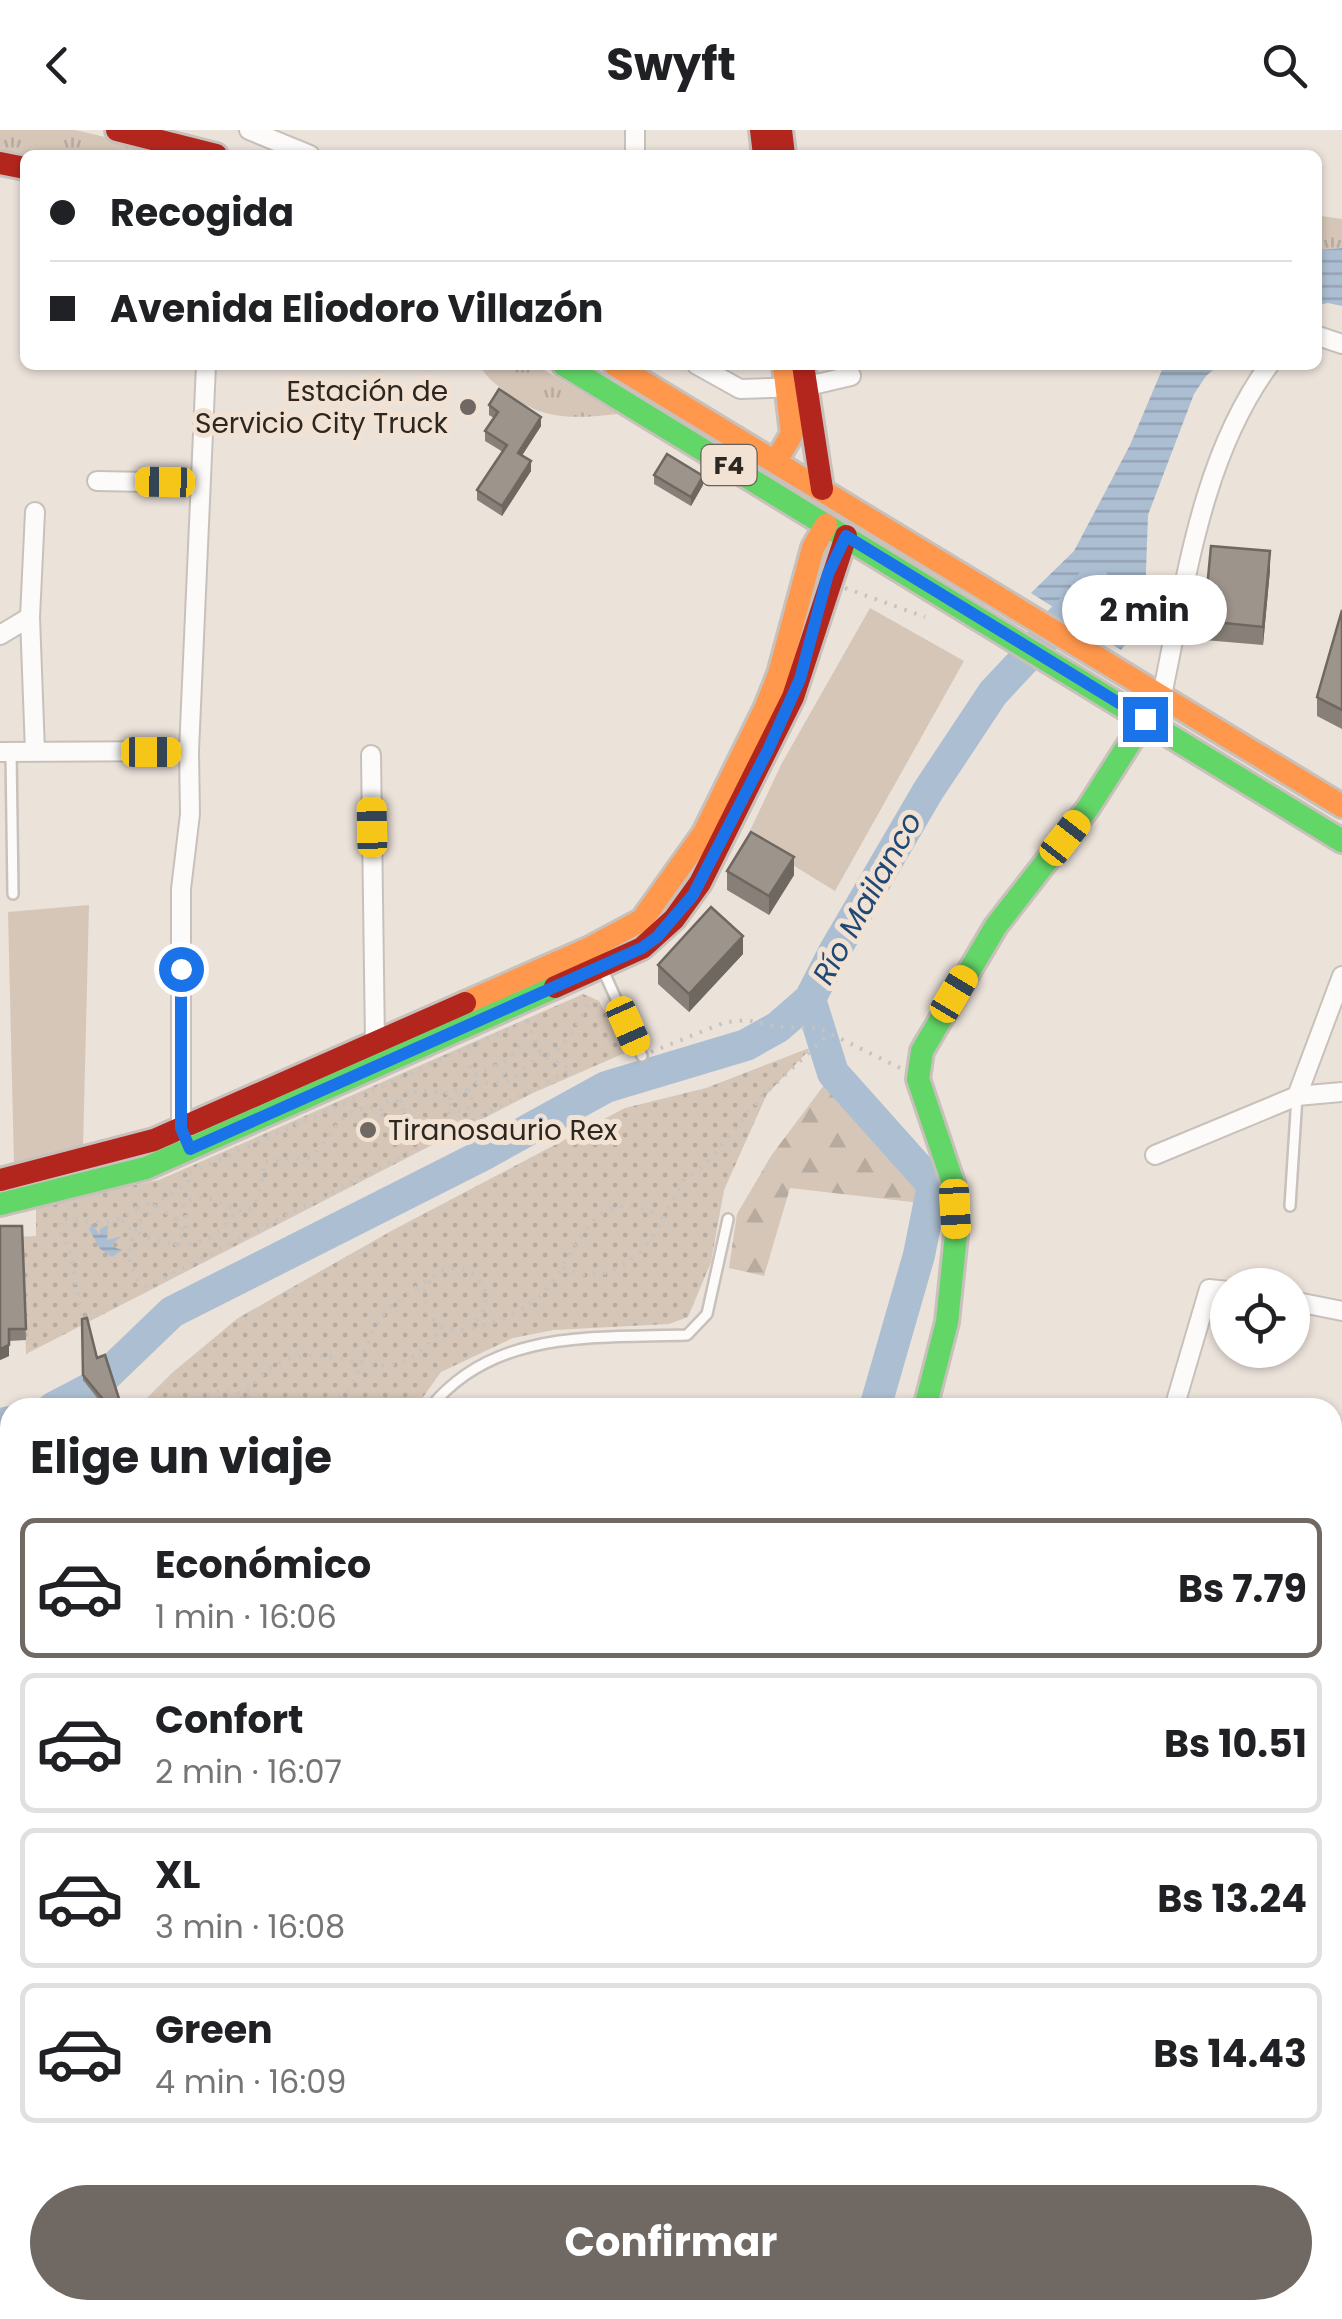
<!DOCTYPE html>
<html lang="es">
<head>
<meta charset="utf-8">
<style>
	body { margin:0; font-family:Poppins,sans-serif; background:#f2f2f2; color:#202124; height:100vh; display:flex; flex-direction:column; font-size:38px; white-space:nowrap }
	* { box-sizing:border-box; margin:0 }
	p { font-size:32px; color:#757577 }
	.icon { flex:none; width:55px; height:55px; fill:none; stroke:currentColor; stroke-width:2; stroke-linecap:round; stroke-linejoin:round }
	.map { position:relative; flex:1; overflow:hidden }
	.details { position:absolute; left:0px; top:1268px; width:1342px; height:922px; display:flex; flex-direction:column; background:#fff; border-radius:30px 30px 0 0; box-shadow:0 2px 8px #0004 }
	.details>* { flex:none }
	.banner { position:absolute; left:20px; top:20px; width:1302px; height:220px; border-radius:15px; box-shadow:0 2px 8px #0004; display:grid; align-content:center; height:220px; padding:0 30px; background:#fff }
	.controls { position:absolute; left:1210px; top:1138px; display:grid; gap:20px }
	.controls a { display:grid; place-items:center; width:100px; height:100px; border-radius:50%; background:#fff; box-shadow:0 2px 8px #0004; font-size:50px }
	.end { position:absolute; width:45px; height:45px; margin:-22px; border:12px solid #1a73e8; background:#fff; box-shadow:0 0 0 5px #fff }
	.from { border-radius:50% }
	.bubble { position:absolute; height:70px; border-radius:35px; background:#fff; box-shadow:0 2px 8px #0004; font-size:32px; font-weight:700; line-height:70px; text-align:center }
	.car { position:absolute; width:30px; height:60px; margin:-30px -15px; border-radius:12px; box-shadow:0 0 8px 2px #0007; background:linear-gradient(#f5c518 24%,#345 0 40%,#f5c518 0 76%,#345 0 86%,#f5c518 0) }
	.banner b { display:flex; align-items:center; gap:35px; height:95px; font-size:38px }
	.banner b+b { border-top:2px solid #e0e0e0 }
	.banner i { width:25px; height:25px; background:#202124 }
	ul { padding:0; list-style:none }
	li { display:flex; align-items:center; gap:30px; height:140px; margin:0 20px 15px; padding:0 10px; border:5px solid #e0e0e0; border-radius:15px }
	li div { flex:1 }
	li b { display:block; font-size:38px }
	li em { font-style:normal; font-weight:700 }
	li.on { border-color:#706862 }
	li>.icon { width:90px; height:90px; stroke-width:1.5 }
	h2 { padding:0 30px; font-size:45px; line-height:120px }
	.button { display:flex; gap:20px; margin-top:auto; padding:20px 30px }
	.button a { flex:1; height:115px; border-radius:60px; background:#706862; color:#fff; font-size:40px; font-weight:700; line-height:115px; text-align:center }
	header { display:flex; justify-content:space-between; align-items:center; height:130px; padding:0 30px; background:#fff; font-size:45px; font-weight:700 }
	.map>svg:first-child { display:block }
	.grass { fill:url(#grass-tufts) }
	.forest { fill:url(#forest-firs) }
	.park { fill:url(#park-dots) }
	.garden { fill:#d5c6b8 }
	.water { fill:url(#water-rules) }
	.lines { fill:none; stroke-linecap:round; stroke-linejoin:round }
	.river { stroke:#acbed2; stroke-width:32 }
	.lane-casing { stroke:#c8c0ba; stroke-width:14 }
	.street-casing { stroke:#c8c0ba; stroke-width:22 }
	.fast-casing { stroke:#c8c0ba; stroke-width:28 }
	.slow-casing { stroke:#c8c0ba; stroke-width:28 }
	.jam-casing { stroke:#c8c0ba; stroke-width:28 }
	.path { stroke:#c7c3c0; stroke-width:4; stroke-dasharray:2.5 8; stroke-linecap:butt }
	.lane { stroke:#fcfbf9; stroke-width:9 }
	.street { stroke:#fcfbf9; stroke-width:18 }
	.fast { stroke:#63d668; stroke-width:22 }
	.slow { stroke:#ff974d; stroke-width:22 }
	.jam { stroke:#b3261e; stroke-width:22 }
	.path-bridge { stroke:#c7c3c0; stroke-width:4; stroke-dasharray:2.5 8; stroke-linecap:butt }
	.wall { fill:#877f78 }
	.shaded-wall { fill:#6e6861 }
	.building { fill:#9d948b; stroke:#6e6861; stroke-width:2.5 }
	.route { stroke:#1a73e8; stroke-width:12 }
	.poi-dot { fill:#706862; stroke:#f2e2d3; stroke-width:4 }
	.labels { text-anchor:middle; dominant-baseline:central; stroke-width:10; stroke-linejoin:round; paint-order:stroke }
	.shield { fill:#f2e2d3; stroke:#685f56; stroke-width:2.5 }
	.shield-label { font-size:25px; font-weight:bold; fill:#2d2721 }
	.poi-label { font-size:28px; fill:#2d2721; stroke:#f2e2d3; text-anchor:end }
	.water-label { font-size:30px; font-style:italic; fill:#1f4974; stroke:#f2e2d3 }
</style>
</head>
<body>
<header><svg class="icon" aria-label="back" viewBox="0 0 24 24"><path d="M15 5l-7 7 7 7"/></svg>Swyft<svg class="icon" aria-label="search" viewBox="0 0 24 24"><circle cx="10" cy="10" r="6"/><path d="M15 15l6 6"/></svg></header>
<div class="map">
<svg width="1342" height="2189" viewBox="0 0 1342 2189">
	<defs>
		<pattern id="grass-tufts" width="24" height="20" patternUnits="userSpaceOnUse" patternTransform="scale(2.5)"><rect width="24" height="20" fill="#d5c6b8"/><path d="M3 7l-1-3M5 7V3M7 7l1-3M15 17l-1-3M17 17v-4M19 17l1-3" fill="none" stroke="#b7aa9e"/></pattern>
		<pattern id="forest-firs" width="22" height="20" patternUnits="userSpaceOnUse" patternTransform="scale(2.5)"><rect width="22" height="20" fill="#d5c6b8"/><path d="M5 1l3.5 6h-7zM16 11l3.5 6h-7z" fill="#b7aa9e"/></pattern>
		<pattern id="park-dots" width="8" height="8" patternUnits="userSpaceOnUse" patternTransform="scale(2.5)"><rect width="8" height="8" fill="#d5c6b8"/><path d="M2 2h.1M6 6h.1" fill="none" stroke="#b7aa9e" stroke-width="1.8" stroke-linecap="round"/></pattern>
		<pattern id="water-rules" width="6" height="5" patternUnits="userSpaceOnUse" patternTransform="scale(2.5)"><rect width="6" height="5" fill="#acbed2"/><path d="M0 2.5h6" fill="none" stroke="#94a3b4"/></pattern>
	</defs>
	<rect width="100%" height="100%" fill="#ebe2da"/>
	<path class="grass" d="M0 0H75L144 16 141 25H35L0 20Z
		M1321 86 1342 89V118L1318 120V87Z
		M480 235H536L618 284C571 289 541 291 502 259 493 252 485 246 480 235Z"/>
	<path class="forest" d="M833 943 933 1055 929 1074 790 1058 764 1146 729 1138 737 1084 771 1026Z"/>
	<path class="park" d="M583 864 599 871 627 922 533 963 26 1224 22 1107 36 1106V1075L159 1050Z
		M812 917 767 964 724 1060 711 1132 688 1187 669 1194 554 1200 513 1208 441 1242 416 1277H143L147 1268 172 1243 238 1188 393 1100 625 978 706 958Z"/>
	<path class="garden" d="M870 478 964 531 835 761 747 707 782 633Z
		M89 775 83 1017 14 1034 8 782Z"/>
	<path class="water" d="M1342 118V176L1328 173 1318 175V120Z
		M1164 235H1219L1206 246 1194 264 1148 385 1145 468 1136 501 1121 520 1031 463 1074 421 1130 315Z
		M92 1094 100 1105V1099L108 1095 107 1110 120 1107 111 1116 122 1120 112 1127 100 1119 89 1099Z"/>
	<g class="lines">
		<path class="river" d="M810 869 833 943 933 1055 919 1125 875 1278
			M53 1278 95 1256 172 1182 481 1026 606 957 746 915 778 897 810 869 834 822 928 661 993 563 1083 467 1093 451
			M0 1294 10 1292
			M391 2189 396 2180"/>
		<defs>
			<path id="lane" d="M11 622 13 764
				M602 838 642 926
				M1290 1076 1297 966
				M430 1278C493 1199 595 1208 687 1205L707 1184 728 1089
				M0 1607 10 1612"/>
			<path id="street" d="M249 0 310 25
				M635 25V0
				M1318 206 1342 214
				M697 235 740 259 804 257 851 246
				M97 351 199 353
				M35 382 30 487 35 622
				M0 505 30 487
				M1162 565C1186 453 1200 330 1269 235
				M0 622 189 621
				M371 625 375 913
				M1297 966 1342 846
				M184 1005 181 998V759L190 684 189 621 206 235
				M1155 1025 1297 966 1342 962
				M1292 1171 1342 1181
				M1174 1278 1209 1159 1228 1161
				M1332 1485 1342 1461
				M1332 1602H1342
				M1332 2045 1342 2021
				M1251 2180V2189
				M358 2189 363 2180
				M427 2189 433 2180
				M1148 2189 1149 2180"/>
			<path id="fast" d="M564 235 1342 711
				M0 1074 146 1038 555 857
				M925 1278 947 1192 956 1105 953 1053 918 949 922 921 996 796 1088 678 1145 589
				M1332 2087 1342 2092"/>
			<path id="slow" d="M615 235 1342 676
				M776 331 792 304 784 235
				M465 873 590 818 642 790 704 703 766 577 779 544 813 418 826 395
				M0 1408 10 1407
				M785 2189 786 2180"/>
			<path id="jam" d="M117 0 216 25
				M761 0 764 25
				M781 0 784 25
				M0 33 25 38
				M803 235 822 359
				M555 857 642 818 674 789 700 753 793 567 846 406
				M0 1050 154 1010 465 873"/>
		</defs>
		<use href="#lane" class="lane-casing"/>
		<use href="#street" class="street-casing"/>
		<use href="#fast" class="fast-casing"/>
		<use href="#slow" class="slow-casing"/>
		<use href="#jam" class="jam-casing"/>
		<path class="path" d="M845 458 925 487
			M527 891 541 924 571 940 148 1156 139 1153C111 1108 149 1075 188 1054L189 1043Z
			M651 922 726 892 747 890 778 897 819 898 900 938
			M547 924C571 915 579 889 591 867
			M496 935 509 950
			M469 936 475 945C493 936 517 930 522 909
			M450 970a11 11 0 1 1 22 0a11 11 0 1 1-22 0Z
			M468 961 477 952C512 957 516 944 541 924
			M381 981a11 11 0 1 1 22 0a11 11 0 1 1-22 0Z
			M400 972 410 960 413 963 429 960 452 964
			M402 986 427 994 442 993 453 978
			M663 1088 684 1050 706 1034 760 968 829 904
			M176 1089 186 1103
			M122 1090C132 1104 142 1105 157 1110 192 1121 216 1111 236 1081
			M175 1116C188 1100 188 1094 183 1074 221 1045 256 1130 264 1032L311 1027C341 999 334 977 382 977
			M430 1151 425 1161 426 1182 441 1197 462 1200
			M83 1196 70 1119 61 1105 60 1089C91 1091 113 1099 137 1077
			M462 1200C489 1195 518 1186 539 1167 579 1128 587 1046 663 1088 644 1127 607 1160 563 1137
			M192 1278 193 1273C230 1247 241 1268 279 1278
			M235 1278C250 1257 266 1234 293 1228 352 1215 397 1268 441 1197
			M321 1278C367 1258 356 1228 378 1192 391 1171 418 1157 437 1144 471 1121 506 1169 471 1196"/>
		<use href="#lane" class="lane"/>
		<use href="#street" class="street"/>
		<use href="#fast" class="fast"/>
		<use href="#slow" class="slow"/>
		<use href="#jam" class="jam"/>
		<path class="path-bridge" d="M137 1077 151 1073 176 1089"/>
	</g>
	<path class="wall" d="M489 275 541 296 522 325 531 341 502 386 477 370V360L503 322 485 311V301L494 288 489 285Z
		M654 345 703 355 691 376 654 354Z
		M1270 440 1263 515 1204 510V491Z
		M1342 480V599L1317 586V567Z
		M727 741 794 745 769 785 727 760Z
		M743 824 689 882 658 854V835Z
		M0 1096H22L26 1210 9 1211V1226L0 1230Z
		M82 1189 97 1228 122 1278H105L83 1250Z"/>
	<path class="shaded-wall" d="M541 287V296L518 332V323Z
		M531 331V341L502 386V376Z
		M703 346V355L691 376V367Z
		M1270 421V440L1263 515V497Z
		M794 727V745L769 785V766Z
		M743 806V824L689 882V864Z
		M9 1211V1226L0 1230V1219Z"/>
	<path class="building" d="M499 259 541 287 518 323 531 331 502 376 477 360 507 315 485 301 498 282 489 275Z
		M667 324 703 346 691 367 654 345Z
		M1211 416 1270 421 1263 497 1204 491Z
		M1342 480V580L1317 567Z
		M751 702 794 727 769 766 727 741Z
		M711 777 743 806 689 864 658 835Z
		M0 1096H22L26 1199H9V1215L0 1219Z
		M87 1188 97 1228 105 1225 122 1278H110L83 1245 82 1189Z"/>
	<g class="lines">
		<path class="route" d="M181 839V998L190 1019 642 818 657 807 693 765 768 620 800 549 828 444 846 406 1145 589"/>
	</g>
	<g class="poi-dot">
		<circle cx="468" cy="277" r="10"/>
		<circle cx="368" cy="1000" r="10"/>
	</g>
	<g class="labels">
		<rect class="shield" x="701.5" y="315" width="55" height="40" rx="8"/>
		<g class="shield-label">
			<text x="729" y="335">F4</text>
		</g>
		<g class="poi-label">
			<text x="448" y="261">Estación de<tspan x="448" dy="32">Servicio City Truck</tspan></text>
			<text x="388" y="1000" text-anchor="start">Tiranosaurio Rex</text>
		</g>
		<g class="water-label">
			<text transform="translate(867 768) rotate(-61)">Río Mailanco</text>
		</g>
	</g>
</svg>
<div class="controls">
<a><svg class="icon" aria-label="locate" viewBox="0 0 24 24"><circle cx="12" cy="12" r="6"/><path d="M12 2v4M12 18v4M2 12h4M18 12h4"/></svg></a>
</div>
<i class="end from" style="left:181px;top:839px"></i>
<i class="end" style="left:1145px;top:589px"></i>
<div class="bubble" style="left:1062px;top:445px;width:165px">2 min</div>
<i class="car" style="left:165px;top:352px;rotate:271deg"></i>
<i class="car" style="left:151px;top:622px;rotate:90deg"></i>
<i class="car" style="left:372px;top:697px;rotate:359deg"></i>
<i class="car" style="left:1065px;top:708px;rotate:38deg"></i>
<i class="car" style="left:954px;top:864px;rotate:31deg"></i>
<i class="car" style="left:628px;top:896px;rotate:156deg"></i>
<i class="car" style="left:955px;top:1079px;rotate:177deg"></i>
<div class="banner">
<b><i class="from"></i>Recogida</b>
<b><i></i>Avenida Eliodoro Villazón</b>
</div>
<section class="details">
<h2>Elige un viaje</h2>
<ul>
<li class="on"><svg class="icon" aria-label="car" viewBox="0 0 24 24"><path d="M5 17H2v-5l4-1 3-4h7l3 4 3 1v5h-3M9 17h6M6 11h13"/><circle cx="7" cy="17" r="2"/><circle cx="17" cy="17" r="2"/></svg><div><b>Económico</b><p>1 min · 16:06</p></div><em>Bs 7.79</em></li>
<li><svg class="icon" aria-label="car" viewBox="0 0 24 24"><path d="M5 17H2v-5l4-1 3-4h7l3 4 3 1v5h-3M9 17h6M6 11h13"/><circle cx="7" cy="17" r="2"/><circle cx="17" cy="17" r="2"/></svg><div><b>Confort</b><p>2 min · 16:07</p></div><em>Bs 10.51</em></li>
<li><svg class="icon" aria-label="car" viewBox="0 0 24 24"><path d="M5 17H2v-5l4-1 3-4h7l3 4 3 1v5h-3M9 17h6M6 11h13"/><circle cx="7" cy="17" r="2"/><circle cx="17" cy="17" r="2"/></svg><div><b>XL</b><p>3 min · 16:08</p></div><em>Bs 13.24</em></li>
<li><svg class="icon" aria-label="car" viewBox="0 0 24 24"><path d="M5 17H2v-5l4-1 3-4h7l3 4 3 1v5h-3M9 17h6M6 11h13"/><circle cx="7" cy="17" r="2"/><circle cx="17" cy="17" r="2"/></svg><div><b>Green</b><p>4 min · 16:09</p></div><em>Bs 14.43</em></li>
</ul>
<div class="button"><a>Confirmar</a></div>
</section>
</div>
</body>
</html>
